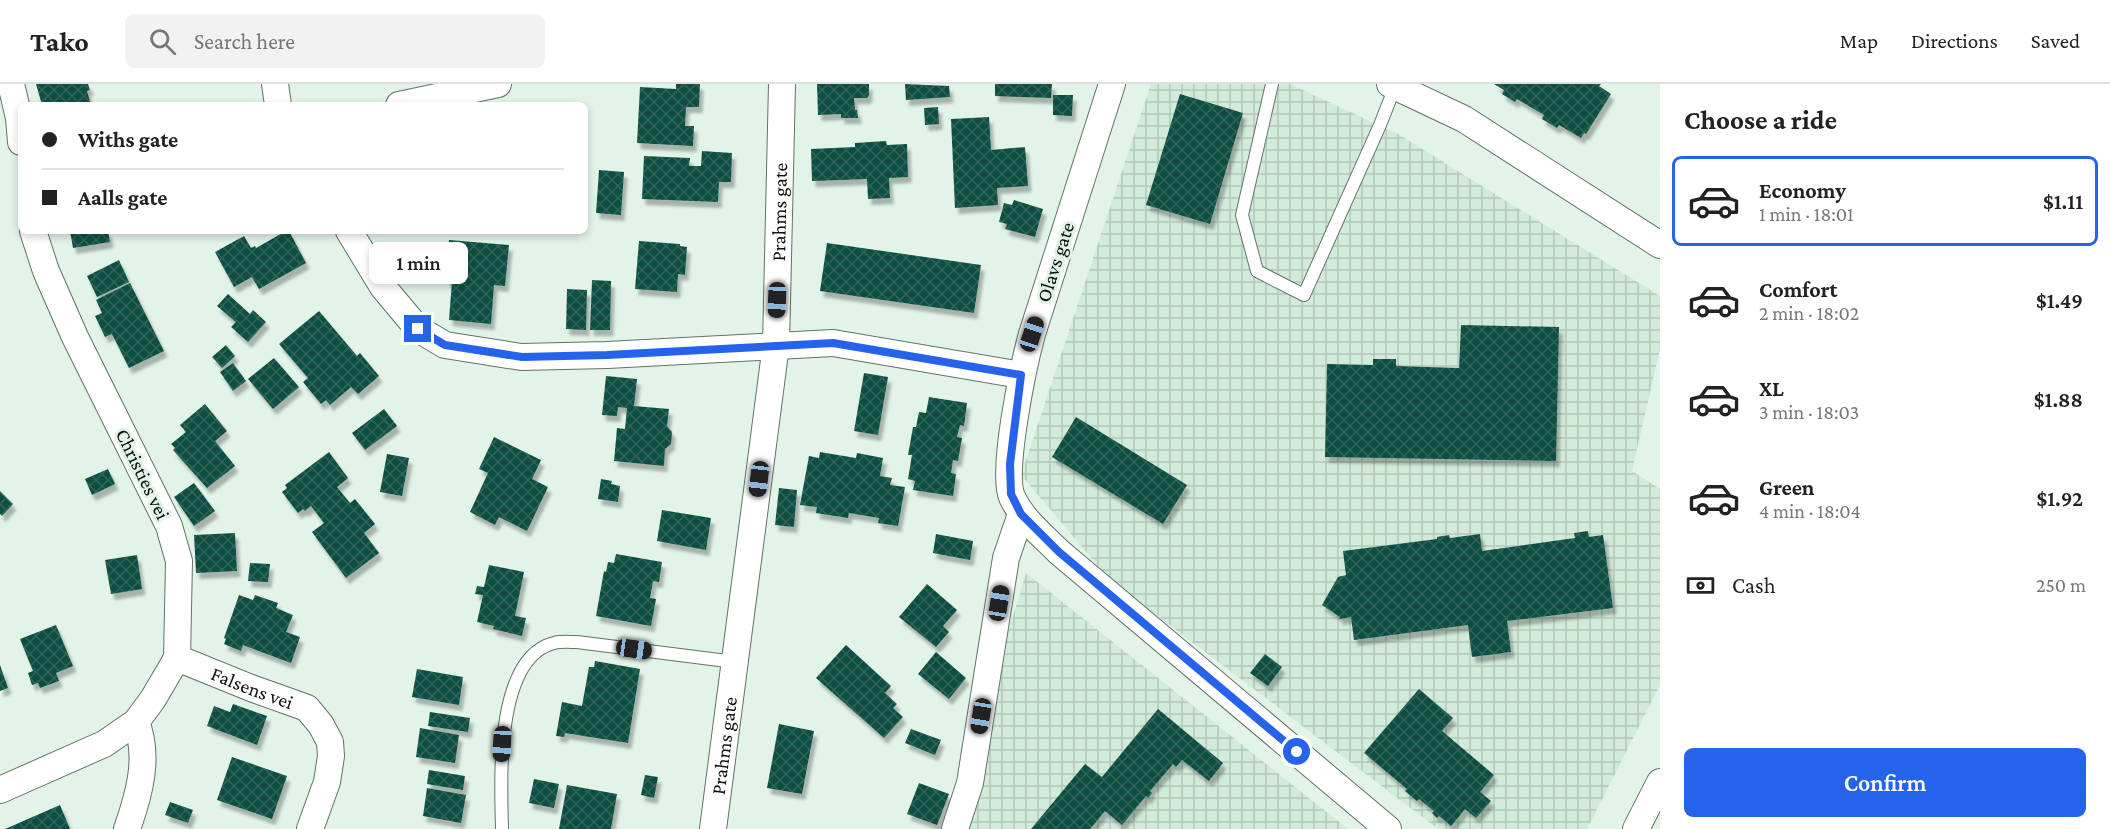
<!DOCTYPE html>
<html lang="en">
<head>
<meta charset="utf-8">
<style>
	body { margin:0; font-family:"Crimson Pro",serif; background:#f2f2f2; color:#222; height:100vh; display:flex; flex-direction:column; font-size:22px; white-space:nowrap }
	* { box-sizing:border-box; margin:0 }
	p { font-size:20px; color:#767676 }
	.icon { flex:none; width:33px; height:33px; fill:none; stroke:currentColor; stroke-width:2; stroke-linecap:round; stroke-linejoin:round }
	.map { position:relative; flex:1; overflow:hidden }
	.side { display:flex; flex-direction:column; background:#fff; width:450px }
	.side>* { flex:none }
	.guide { position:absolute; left:18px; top:18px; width:570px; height:132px; border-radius:9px; box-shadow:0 3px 9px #0003; display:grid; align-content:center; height:132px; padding:0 24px; background:#fff }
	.end { position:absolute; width:27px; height:27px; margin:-14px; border:8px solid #2563eb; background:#fff; box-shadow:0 0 0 3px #fff }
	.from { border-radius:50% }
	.bubble { position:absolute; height:42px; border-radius:9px; background:#fff; box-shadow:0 3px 9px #0003; font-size:20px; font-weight:600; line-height:42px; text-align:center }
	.car { position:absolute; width:18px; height:36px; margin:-18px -9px; border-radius:8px; box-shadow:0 0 4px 2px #0007; background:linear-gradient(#222 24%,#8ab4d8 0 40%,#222 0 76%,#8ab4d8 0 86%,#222 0) }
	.guide b { display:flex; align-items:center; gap:21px; height:57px; font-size:22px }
	.guide b+b { border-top:2px solid #e0e0e0 }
	.guide i { width:15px; height:15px; background:#222 }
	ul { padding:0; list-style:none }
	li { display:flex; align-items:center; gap:18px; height:90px; margin:0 12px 9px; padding:0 12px; border:3px solid transparent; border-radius:9px }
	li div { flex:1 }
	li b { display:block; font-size:22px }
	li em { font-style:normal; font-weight:600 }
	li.current { border-color:#2563eb }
	li>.icon { width:54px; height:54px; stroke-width:1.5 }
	h2 { padding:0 24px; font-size:27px; line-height:72px }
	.pay { display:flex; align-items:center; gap:15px; height:66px; padding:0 24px; font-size:22px }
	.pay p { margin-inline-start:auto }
	.primary-button { display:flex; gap:12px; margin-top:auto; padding:12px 24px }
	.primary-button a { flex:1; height:69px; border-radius:9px; background:#2563eb; color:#fff; font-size:24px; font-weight:600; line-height:69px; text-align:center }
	header { display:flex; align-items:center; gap:36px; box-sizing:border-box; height:84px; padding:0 30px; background:#fff; border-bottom:2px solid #e0e0e0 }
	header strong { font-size:28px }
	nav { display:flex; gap:33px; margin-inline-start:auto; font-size:21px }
	.search { width:420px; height:54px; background:#f2f2f2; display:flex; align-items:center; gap:15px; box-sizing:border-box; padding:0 21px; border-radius:9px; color:#767676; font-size:22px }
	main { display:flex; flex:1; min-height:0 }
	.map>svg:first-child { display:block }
	.industrial { fill:url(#industrial-grid) }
	.building { fill:url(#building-cross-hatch); filter:url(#shadow) }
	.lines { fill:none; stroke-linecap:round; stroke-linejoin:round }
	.service-casing { stroke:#637168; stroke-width:14 }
	.minor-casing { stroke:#637168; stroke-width:28 }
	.service { stroke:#fff; stroke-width:12 }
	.minor { stroke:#fff; stroke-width:26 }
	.route { stroke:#2563eb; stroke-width:8 }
	.labels { text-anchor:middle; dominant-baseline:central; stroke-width:6; stroke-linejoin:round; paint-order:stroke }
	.street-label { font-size:20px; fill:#0a100c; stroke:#e2f3e8 }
</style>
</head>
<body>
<header>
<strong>Tako</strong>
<div class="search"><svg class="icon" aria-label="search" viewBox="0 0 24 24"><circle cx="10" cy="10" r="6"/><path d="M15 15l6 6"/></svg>Search here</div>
<nav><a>Map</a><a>Directions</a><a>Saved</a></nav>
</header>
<main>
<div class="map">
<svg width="1660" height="745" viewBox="0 0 1660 745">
	<defs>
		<pattern id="industrial-grid" width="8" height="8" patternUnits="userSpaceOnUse" patternTransform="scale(1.5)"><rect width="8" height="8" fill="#d2eada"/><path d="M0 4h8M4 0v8" fill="none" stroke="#b3c8ba"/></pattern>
		<pattern id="building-cross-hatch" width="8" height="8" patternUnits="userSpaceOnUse" patternTransform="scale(1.5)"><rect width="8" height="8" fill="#114f43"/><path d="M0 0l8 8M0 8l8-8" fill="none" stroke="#32645a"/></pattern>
		<filter id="shadow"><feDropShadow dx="3.5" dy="6" stdDeviation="1.5" flood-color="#0004"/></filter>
	</defs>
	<rect width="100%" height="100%" fill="#e2f3e8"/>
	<path class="industrial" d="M1151 0H1290L1398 50 1660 212V265L1632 387 1660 405V601L1587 745H1438L1109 495 1021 391Z
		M1026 489 1348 745H949Z"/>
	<path class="building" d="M36 0H88L90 6 87 7 91 21H42Z
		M676 0H700L699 23H686L685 42H694L693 62 637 59 640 3 676 5Z
		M817 0H869V11L867 14H854L855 26H857L858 34H841V30L818 31Z
		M905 0 949 2 950 13 906 16Z
		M995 0H1052L1051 14 995 12Z
		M1494 0H1601L1599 2 1611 10 1586 50 1584 49 1581 54 1559 41 1557 44 1542 35 1544 31 1517 15 1515 18 1502 10 1504 6Z
		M1180 10 1243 29 1210 140 1146 121Z
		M1053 11H1073L1072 32 1053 31Z
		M938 23 939 40 925 41 924 24Z
		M989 33 991 66 1025 63 1028 102 997 104 998 121 955 124 951 35Z
		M886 57 887 61 907 60 908 93 889 94 890 114 868 115 867 95 812 97 811 65 855 63V59Z
		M702 67 732 69 731 98H719L718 118 642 115 644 72 690 74 689 82H701Z
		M599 86 624 88 621 131 596 129Z
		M1014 116 1043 125 1035 153 1005 145 1007 140 999 138 1004 119 1012 121Z
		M70 147H108L110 158 73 164Z
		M286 147H289L306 179 259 205 252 193 234 203 215 168 244 152 251 164 255 162 256 164Z
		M449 156 509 161 505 202 494 201 491 240 449 236 452 197H446Z
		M639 157 680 160V162L687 163 685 191 678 190 677 208 635 205Z
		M827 159 981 181 974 229 820 207Z
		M119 176 129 198 97 213 87 192Z
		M592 196 611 197 610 246H590Z
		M130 199 164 267 129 284 112 250 105 253 95 232 102 229 96 216Z
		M567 205 587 206 586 246 566 245Z
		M228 210 250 230 253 226 266 238 248 258 231 243 236 238 217 222Z
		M319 227 357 272 360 269 379 292 358 310 351 303 330 321 326 316 321 320 303 298 308 294 279 260Z
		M1461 241 1559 243 1556 377 1325 373 1327 280 1373 281V275H1396V282L1459 284Z
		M226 261 235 272 222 284 212 273Z
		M274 274 299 303 273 325 248 295Z
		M233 279 246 297 233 307 220 288Z
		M864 289 888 293 878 351 854 347Z
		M606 292 637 295 634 322 669 325 667 342 672 348 671 360 665 365 664 382 614 377 617 344 625 345 627 324 618 323 617 332 602 331Z
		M929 313 967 319 964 342 960 341 957 353 962 354 958 377 953 376 951 389 956 390 953 412 913 406 915 397 908 395 912 371H908L913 343H916L919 328 926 329Z
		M205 320 227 347 215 357 235 382 207 404 173 366 175 364 171 360 186 348 180 341Z
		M384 325 397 342 365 366 352 349Z
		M1076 333 1187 401 1163 440 1052 373Z
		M494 353 541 376 532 395 548 403 527 447 499 433 495 441 470 428 488 389 479 385Z
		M329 368 348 394 337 403 350 419 355 415 375 440 364 449 379 469 346 494 312 448 324 439 311 422 305 427 303 425 298 429 282 408 287 404 285 401Z
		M820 368 856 374 857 369 883 374 880 392 892 394 890 401 905 403 898 442 878 439 879 434 849 429 848 434 816 429 817 423 800 421 809 372 819 374Z
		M387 370 409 374 402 412 380 408Z
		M108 385 115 400 92 411 85 395Z
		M601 395 612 397 611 400 620 402 618 418 598 415Z
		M194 399 215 427 194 442 174 413Z
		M779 404 797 406 794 443 775 441Z
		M0 407 13 420 2 432 0 430Z
		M662 426 711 434 706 466 657 457Z
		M1588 447 1589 453 1603 451 1613 524 1507 537 1511 568 1472 573 1468 541 1354 556 1351 533 1339 535 1340 533 1322 521 1338 493 1346 491 1343 467 1437 455V453L1449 451 1450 454 1480 450 1482 467 1575 454 1574 449Z
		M235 449 237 487 196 489 194 451Z
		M936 450 973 457 970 476 933 469Z
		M616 470 662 478 659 498 653 497 650 514 656 515 651 542 596 532 604 487 606 488 608 478 614 479Z
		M137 471 142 505 111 510 105 476Z
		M250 479 270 480 268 498 248 497Z
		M489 481 524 488 515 532 526 534 522 552 493 545 494 542 477 538 483 511 475 510 477 502 484 503Z
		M927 500 957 526 943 542 949 548 936 563 899 533Z
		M239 511 253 516 255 511 278 519 276 524 293 531 286 548 300 553 291 579 243 561 241 567 224 560 226 555 224 554Z
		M56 541 73 582 56 589 59 597 40 604 38 599 32 601 28 589 33 587 20 555Z
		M846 561 891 602 885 609 897 620 893 624 903 633 884 654 816 594Z
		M936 568 966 594 949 615 918 590Z
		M1265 570 1282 583 1268 602 1250 589Z
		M595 577 640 585 628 659 565 649 564 653 556 652 562 618 582 622 589 583H594Z
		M0 581 8 604 0 607Z
		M417 585 463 593 459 621 412 613Z
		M1419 605 1453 634 1442 647 1494 691 1480 708 1491 717 1476 734 1465 725 1451 742 1439 732 1437 734 1432 729 1434 727 1419 715 1417 717 1405 707 1407 705 1364 669Z
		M233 620 267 632 257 661 207 642 214 622 230 628Z
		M1158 625 1223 679 1209 697 1182 676 1176 683 1173 680 1150 707 1152 709 1148 714 1146 712 1122 741 1105 727 1090 745H1031L1085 680 1102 693Z
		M430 628 470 634 468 648 428 642Z
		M779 640 814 647 802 710 767 704Z
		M420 644 459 651 455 679 416 673Z
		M911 645 941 656 935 671 905 659Z
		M232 673 287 692 272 735 217 716Z
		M429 686 465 692 463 706 427 700Z
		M645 691 658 693 654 714 641 711Z
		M534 695 559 700 554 724 529 719Z
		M919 699 949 710 937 741 907 730Z
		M567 701 617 710 611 745H559Z
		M427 704 466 711 461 739 423 732Z
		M170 718 193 726 188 739 165 731Z
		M60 721 70 745H5Z"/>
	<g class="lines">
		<defs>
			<path id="service" d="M1272 0 1242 131 1257 187 1304 211 1380 41 1395 3
				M502 745C501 699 494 574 554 559 561 557 570 558 577 558L735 578"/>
			<g id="minor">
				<path d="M11 0 19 34 21 58"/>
				<path d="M275 0 278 21"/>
				<path d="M1112 0 1032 250C1024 279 1001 387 1012 413 1022 435 1042 451 1059 468L1388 745"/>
				<path d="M1390 0 1464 35 1660 161"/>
				<path d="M399 21 498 0"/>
				<path d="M349 147 383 203 418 245 445 261 521 273 607 271 833 259 1021 291"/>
				<path id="s1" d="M177 574 251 604 307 624 321 641 330 658 331 672 327 698 310 745"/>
				<path d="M0 706 104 660 136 638 153 615 177 574 179 477 169 442 75 253 46 187 33 147"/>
				<path d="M127 745C139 711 150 673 136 638"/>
				<path id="s2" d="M713 745 776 261 782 0"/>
				<path d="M955 745 970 699 1006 474 1021 430"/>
				<path d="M1636 745 1660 698"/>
			</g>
		</defs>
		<use href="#service" class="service-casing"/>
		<use href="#minor" class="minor-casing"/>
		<use href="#service" class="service"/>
		<use href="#minor" class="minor"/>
	</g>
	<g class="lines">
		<path class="route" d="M418 245 445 261 522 273 607 271 833 259 1021 291 1010 380 1011 410 1021 430 1059 468 1297 668"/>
	</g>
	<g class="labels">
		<g class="street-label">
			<text stroke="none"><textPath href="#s2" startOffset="621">Prahms gate</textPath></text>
			<text transform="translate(1055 178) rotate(-72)">Olavs gate</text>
			<text transform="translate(143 390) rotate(64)">Christies vei</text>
			<text stroke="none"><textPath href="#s1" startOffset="81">Falsens vei</textPath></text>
			<text stroke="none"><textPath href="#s2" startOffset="84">Prahms gate</textPath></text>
		</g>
	</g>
</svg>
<i class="end from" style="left:1297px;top:668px"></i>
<i class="end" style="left:418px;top:245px"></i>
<div class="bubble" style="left:369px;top:158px;width:99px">1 min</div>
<i class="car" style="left:777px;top:216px;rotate:182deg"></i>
<i class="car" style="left:1032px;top:250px;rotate:18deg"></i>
<i class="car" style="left:759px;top:395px;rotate:187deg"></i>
<i class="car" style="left:999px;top:519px;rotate:9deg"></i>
<i class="car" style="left:634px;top:565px;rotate:98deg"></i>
<i class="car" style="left:981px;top:632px;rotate:189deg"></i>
<i class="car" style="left:502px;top:660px;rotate:183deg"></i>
<div class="guide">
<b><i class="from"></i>Withs gate</b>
<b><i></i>Aalls gate</b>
</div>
</div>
<section class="side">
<h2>Choose a ride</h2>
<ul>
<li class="current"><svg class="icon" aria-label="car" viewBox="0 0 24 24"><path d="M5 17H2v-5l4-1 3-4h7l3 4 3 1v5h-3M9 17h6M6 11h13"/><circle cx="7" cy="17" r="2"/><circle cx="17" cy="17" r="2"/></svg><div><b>Economy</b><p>1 min · 18:01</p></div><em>$1.11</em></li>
<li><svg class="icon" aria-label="car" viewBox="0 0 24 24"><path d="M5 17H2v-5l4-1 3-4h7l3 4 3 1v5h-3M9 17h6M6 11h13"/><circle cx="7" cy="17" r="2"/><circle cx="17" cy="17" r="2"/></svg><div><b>Comfort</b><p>2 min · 18:02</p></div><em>$1.49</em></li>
<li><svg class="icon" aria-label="car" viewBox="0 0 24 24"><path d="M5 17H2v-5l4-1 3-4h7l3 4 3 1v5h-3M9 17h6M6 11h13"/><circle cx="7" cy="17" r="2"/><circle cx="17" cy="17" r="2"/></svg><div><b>XL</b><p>3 min · 18:03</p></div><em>$1.88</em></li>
<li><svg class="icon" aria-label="car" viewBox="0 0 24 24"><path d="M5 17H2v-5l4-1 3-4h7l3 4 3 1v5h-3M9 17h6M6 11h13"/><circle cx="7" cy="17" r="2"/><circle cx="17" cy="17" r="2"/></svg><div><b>Green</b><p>4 min · 18:04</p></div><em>$1.92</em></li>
</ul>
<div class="pay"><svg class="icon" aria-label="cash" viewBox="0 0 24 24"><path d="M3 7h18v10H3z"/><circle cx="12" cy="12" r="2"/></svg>Cash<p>250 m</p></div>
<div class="primary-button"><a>Confirm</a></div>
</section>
</main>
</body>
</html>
